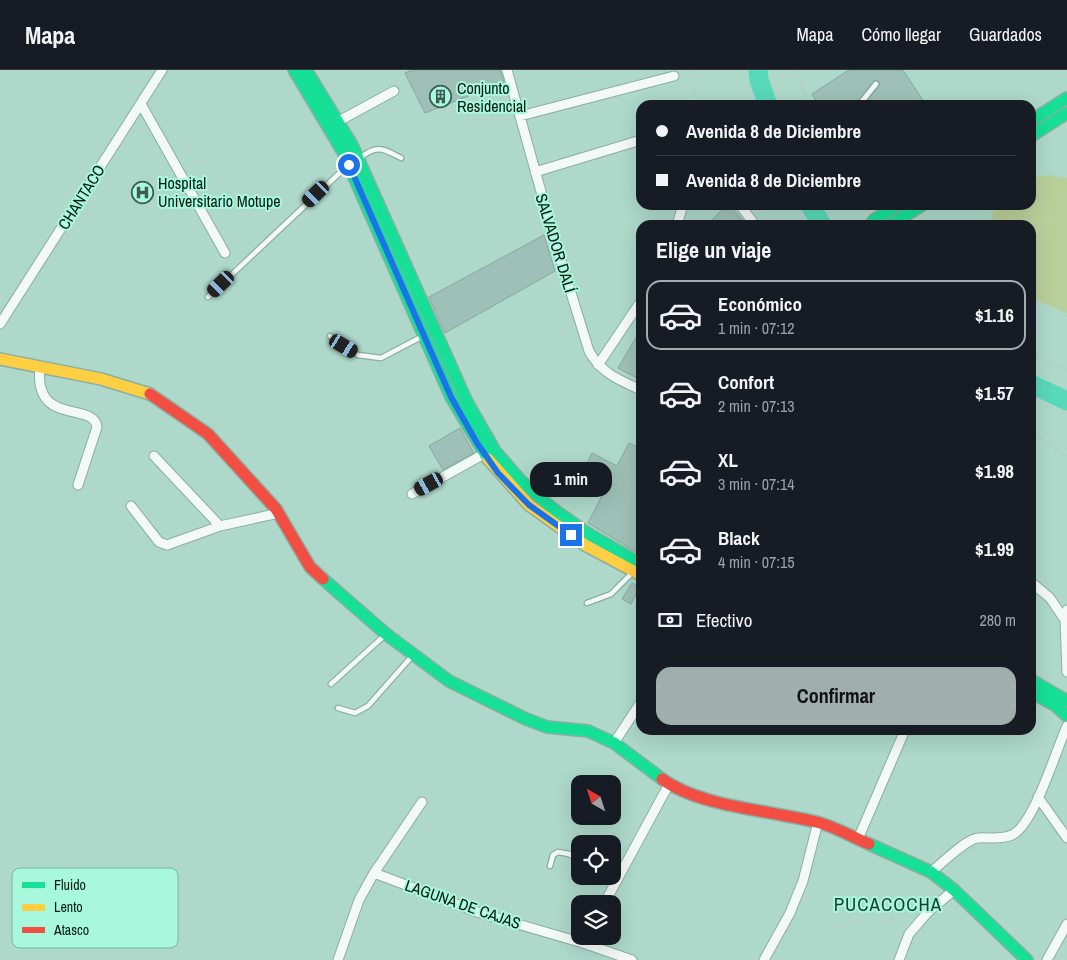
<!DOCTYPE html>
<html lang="es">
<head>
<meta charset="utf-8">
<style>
	body { margin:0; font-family:"Archivo Narrow",sans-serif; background:#242831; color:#f1f3f6; height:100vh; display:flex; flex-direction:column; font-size:19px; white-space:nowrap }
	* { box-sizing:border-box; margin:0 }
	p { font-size:16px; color:#9ea1a6 }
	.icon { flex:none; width:28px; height:28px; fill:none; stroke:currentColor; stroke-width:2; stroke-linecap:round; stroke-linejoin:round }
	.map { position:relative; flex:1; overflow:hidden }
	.panel { position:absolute; left:636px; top:150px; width:400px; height:515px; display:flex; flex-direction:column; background:#171b24; border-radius:15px; box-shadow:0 5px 20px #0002 }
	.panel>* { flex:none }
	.banner { position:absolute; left:636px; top:30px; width:400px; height:110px; border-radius:15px; box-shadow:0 5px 20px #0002; display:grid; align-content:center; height:110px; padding:0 20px; background:#171b24 }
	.needle { width:32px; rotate:321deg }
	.buttons { position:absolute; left:571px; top:705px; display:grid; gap:10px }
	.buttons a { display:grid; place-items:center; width:50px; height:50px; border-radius:10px; background:#171b24; box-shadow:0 5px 20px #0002; font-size:25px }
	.end { position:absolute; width:22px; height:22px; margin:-11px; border:6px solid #1a73e8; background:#fff; box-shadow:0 0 0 2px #fff }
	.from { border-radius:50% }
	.bubble { position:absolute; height:35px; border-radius:15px; background:#171b24; box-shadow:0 5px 20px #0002; font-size:16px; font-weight:800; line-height:35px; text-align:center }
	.car { position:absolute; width:15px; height:30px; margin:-15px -8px; border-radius:6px; box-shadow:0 0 4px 1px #0007; background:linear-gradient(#222 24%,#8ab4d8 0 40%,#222 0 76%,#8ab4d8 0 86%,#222 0) }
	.banner b { display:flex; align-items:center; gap:18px; height:48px; font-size:19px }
	.banner b+b { border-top:1px solid #363941 }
	.banner i { width:12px; height:12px; background:#f1f3f6 }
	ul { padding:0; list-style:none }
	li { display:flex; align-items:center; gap:15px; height:70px; margin:0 10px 8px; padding:0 10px; border:2px solid transparent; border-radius:15px }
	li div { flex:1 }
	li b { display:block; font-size:19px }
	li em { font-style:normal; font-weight:800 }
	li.on { border-color:#a0afad }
	li>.icon { width:45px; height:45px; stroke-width:1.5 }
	h2 { padding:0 20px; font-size:22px; line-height:60px }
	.pay { display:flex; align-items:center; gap:12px; height:55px; padding:0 20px; font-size:19px }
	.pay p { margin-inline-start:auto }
	.cta { display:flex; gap:10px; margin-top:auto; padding:10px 20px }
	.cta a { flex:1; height:58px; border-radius:15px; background:#a0afad; color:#111; font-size:20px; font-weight:800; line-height:58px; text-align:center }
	header { display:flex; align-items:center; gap:30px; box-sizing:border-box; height:70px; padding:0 25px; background:#171b24; border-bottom:1px solid #363941 }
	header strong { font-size:24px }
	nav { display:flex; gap:28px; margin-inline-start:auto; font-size:18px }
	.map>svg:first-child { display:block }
	.green { fill:#b9cf9a }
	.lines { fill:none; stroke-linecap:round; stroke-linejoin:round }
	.river { stroke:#58d9b8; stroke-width:19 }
	.building { fill:#9ec0b6; stroke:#86a89d }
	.lane-casing { stroke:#8baea2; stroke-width:7 }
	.street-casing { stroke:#8baea2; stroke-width:11 }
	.fast-casing { stroke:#8baea2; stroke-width:14 }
	.slow-casing { stroke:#8baea2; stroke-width:14 }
	.jam-casing { stroke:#8baea2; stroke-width:14 }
	.path { stroke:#bcc9c5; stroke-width:2; stroke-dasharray:2.5 2.5; stroke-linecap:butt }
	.lane { stroke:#f3f9f7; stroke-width:4.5 }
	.street { stroke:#f3f9f7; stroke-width:9 }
	.fast { stroke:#16e098; stroke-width:11 }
	.slow { stroke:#ffcf43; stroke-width:11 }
	.jam { stroke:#f24e42; stroke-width:11 }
	.route { stroke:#1a73e8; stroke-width:6 }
	.labels { text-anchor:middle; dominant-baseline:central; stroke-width:4; stroke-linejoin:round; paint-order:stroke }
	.poi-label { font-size:16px; fill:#021913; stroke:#a8f8dd; text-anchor:start }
	.street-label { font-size:16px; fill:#021913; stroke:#a8f8dd }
	.quarter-label { font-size:19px; letter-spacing:1px; fill:#153f33; stroke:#a8f8dd }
	.key { fill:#a8f8dd; stroke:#76b5a0; stroke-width:1 }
	.key-label { font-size:14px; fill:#021913 }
</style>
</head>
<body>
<header>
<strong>Mapa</strong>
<nav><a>Mapa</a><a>Cómo llegar</a><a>Guardados</a></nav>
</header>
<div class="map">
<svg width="1067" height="890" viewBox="0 0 1067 890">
	<rect width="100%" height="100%" fill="#add8ca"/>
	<path class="green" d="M1050 105 1067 108V243L1031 228V155H990L991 147 997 135H1031V108Z"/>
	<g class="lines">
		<path class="river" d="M758 0 759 10 768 35
			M810 135 822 155
			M1031 314 1067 331"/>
	</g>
	<path class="building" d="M412 0H500L504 12 425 43 405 3Z
		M849 0H903L926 35H864L879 16 880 12 876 10 873 11 855 35H818L812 24Z
		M727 135H729L747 155H707Z
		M544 165 555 201 445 263 429 227Z
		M641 259V310L618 298Z
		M460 358 474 383 443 400 429 376Z
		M629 373 641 379V485L588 453 607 416 582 403 592 383 617 396Z
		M632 513 640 517 631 534 622 529Z"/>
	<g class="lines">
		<defs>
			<path id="lane" d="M859 35 876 14
				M360 88C377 74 384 79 401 88
				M208 227 347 96
				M330 266 358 285 381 288 423 266
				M587 533 611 524 633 502
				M331 614 385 565
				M338 638 355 643 368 636 413 585
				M550 796 553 785 558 782 569 784 580 790
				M609 806 617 810"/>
			<path id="street" d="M507 0 554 168 589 281C601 303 619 310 641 320
				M141 34 225 183
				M520 46 674 6
				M339 51 394 21
				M535 102 641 70
				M740 135 755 155
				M677 155 682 138
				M0 254 162 0
				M598 295 641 231
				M40 297C33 357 94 331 97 357L78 415
				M154 386 220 456
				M412 424 484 384
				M131 436 159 472 167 475 220 456 279 443
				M1031 512 1050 528 1065 550
				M1067 540 1065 550 1067 602
				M614 673 641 632
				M1038 727 1067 768
				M422 732 374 803 480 843 583 873 632 890
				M858 769 905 660
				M931 802C941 794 966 769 978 768 989 767 1000 770 1012 765 1034 755 1056 680 1067 656
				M604 834 669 714
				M338 890 359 830 374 803
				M764 890 790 843 803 811 818 752
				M899 890 909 864 928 842 954 820
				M1047 890 1067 854"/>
			<path id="fast" d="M294 0 343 82 451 327 488 389
				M306 0 352 75 467 332 495 381 521 411 553 439 587 463 641 494
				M1031 51 1067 28
				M1031 66 1067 43
				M870 155 874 150 898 135
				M890 155 922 135
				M323 509 386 564 449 611 526 649 547 657 588 661 614 673 662 709
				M1031 610 1067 631
				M1031 622 1056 636 1067 646
				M869 774 931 802 954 820 1027 890"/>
			<path id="slow" d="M0 289 101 309 150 324
				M488 389 529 435 585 475 641 505"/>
			<path id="jam" d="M150 324 208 364 276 439 310 497 323 509
				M662 709C700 737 769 740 816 752 834 756 852 767 869 774"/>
		</defs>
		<use href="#lane" class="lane-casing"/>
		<use href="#street" class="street-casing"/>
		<use href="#fast" class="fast-casing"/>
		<use href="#slow" class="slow-casing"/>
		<use href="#jam" class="jam-casing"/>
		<path class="path" d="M691 0 697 35
			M799 0V7L808 35
			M755 135 773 155
			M864 135 868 142
			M1031 284 1067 300
			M1031 362 1067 387"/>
		<use href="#lane" class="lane"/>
		<use href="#street" class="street"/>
		<use href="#fast" class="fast"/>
		<use href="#slow" class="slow"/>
		<use href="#jam" class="jam"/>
	</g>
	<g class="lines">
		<path class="route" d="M349 95 451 327 477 373 498 403 529 435 571 465"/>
	</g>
	<defs>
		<symbol id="building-ring" viewBox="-11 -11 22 22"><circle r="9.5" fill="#a8f8dd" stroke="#3e5c53" stroke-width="1.5"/><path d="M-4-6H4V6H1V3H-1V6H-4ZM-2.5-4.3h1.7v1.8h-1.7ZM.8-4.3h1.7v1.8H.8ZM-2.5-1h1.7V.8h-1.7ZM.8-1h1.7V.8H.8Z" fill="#3e5c53"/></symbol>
		<symbol id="hospital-ring" viewBox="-11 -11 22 22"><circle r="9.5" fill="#a8f8dd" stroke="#3e5c53" stroke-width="1.5"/><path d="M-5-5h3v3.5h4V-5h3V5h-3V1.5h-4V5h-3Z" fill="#3e5c53"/></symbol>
	</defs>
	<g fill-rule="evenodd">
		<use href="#building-ring" x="428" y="14" width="25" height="25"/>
		<use href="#hospital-ring" x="130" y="110" width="25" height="25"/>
	</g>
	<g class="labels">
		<g class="poi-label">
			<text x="457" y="18">Conjunto<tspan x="457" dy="18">Residencial</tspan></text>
			<text x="158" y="113">Hospital<tspan x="158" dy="18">Universitario Motupe</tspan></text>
		</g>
		<g class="street-label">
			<text transform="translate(81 127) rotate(-58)">CHANTACO</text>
			<text transform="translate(556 173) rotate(73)">SALVADOR DALÍ</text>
			<text transform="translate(463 834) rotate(19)">LAGUNA DE CAJAS</text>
		</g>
		<g class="quarter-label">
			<text x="888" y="834">PUCACOCHA</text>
		</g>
	</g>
	<rect x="12" y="798" width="166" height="80" rx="8" class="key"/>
	<rect x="22" y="812" width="23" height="6" fill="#16e098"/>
	<rect x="22" y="834" width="23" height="7" fill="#ffcf43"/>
	<rect x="22" y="857" width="23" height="6" fill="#f24e42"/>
	<g class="key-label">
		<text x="54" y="820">Fluido</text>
		<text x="54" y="842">Lento</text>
		<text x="54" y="865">Atasco</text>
	</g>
</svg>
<div class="buttons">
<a><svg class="needle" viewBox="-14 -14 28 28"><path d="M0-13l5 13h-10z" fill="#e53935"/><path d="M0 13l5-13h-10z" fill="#9ea1a6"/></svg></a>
<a><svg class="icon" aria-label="locate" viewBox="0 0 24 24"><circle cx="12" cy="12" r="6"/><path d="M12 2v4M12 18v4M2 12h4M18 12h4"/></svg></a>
<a><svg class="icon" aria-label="layers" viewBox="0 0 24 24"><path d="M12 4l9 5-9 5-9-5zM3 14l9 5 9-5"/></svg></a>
</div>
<i class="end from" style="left:349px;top:95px"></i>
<i class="end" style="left:571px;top:465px"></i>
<div class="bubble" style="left:530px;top:392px;width:82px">1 min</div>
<i class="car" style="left:316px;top:124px;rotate:226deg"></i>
<i class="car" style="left:221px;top:214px;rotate:226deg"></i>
<i class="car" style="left:344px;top:276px;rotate:121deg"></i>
<i class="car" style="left:429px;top:414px;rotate:241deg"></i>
<div class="banner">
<b><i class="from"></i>Avenida 8 de Diciembre</b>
<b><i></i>Avenida 8 de Diciembre</b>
</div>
<section class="panel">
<h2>Elige un viaje</h2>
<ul>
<li class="on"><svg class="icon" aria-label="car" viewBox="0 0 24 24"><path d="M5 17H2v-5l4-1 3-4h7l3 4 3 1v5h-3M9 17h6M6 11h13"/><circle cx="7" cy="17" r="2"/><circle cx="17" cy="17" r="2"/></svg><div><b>Económico</b><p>1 min · 07:12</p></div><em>$1.16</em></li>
<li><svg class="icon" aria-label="car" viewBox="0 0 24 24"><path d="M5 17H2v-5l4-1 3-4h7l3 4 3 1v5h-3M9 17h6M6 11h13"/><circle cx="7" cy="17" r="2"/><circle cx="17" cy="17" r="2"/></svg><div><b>Confort</b><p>2 min · 07:13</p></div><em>$1.57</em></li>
<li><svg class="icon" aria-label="car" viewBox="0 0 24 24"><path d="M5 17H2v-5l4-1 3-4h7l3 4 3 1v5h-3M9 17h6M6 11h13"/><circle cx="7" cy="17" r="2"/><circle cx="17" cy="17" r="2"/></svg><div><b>XL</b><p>3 min · 07:14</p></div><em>$1.98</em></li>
<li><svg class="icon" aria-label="car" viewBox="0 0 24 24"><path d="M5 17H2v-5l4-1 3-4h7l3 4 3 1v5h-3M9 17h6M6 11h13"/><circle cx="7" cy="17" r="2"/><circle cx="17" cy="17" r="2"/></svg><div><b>Black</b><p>4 min · 07:15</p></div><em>$1.99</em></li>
</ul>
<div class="pay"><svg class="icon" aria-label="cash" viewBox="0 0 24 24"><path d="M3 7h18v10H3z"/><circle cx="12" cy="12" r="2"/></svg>Efectivo<p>280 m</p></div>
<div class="cta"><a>Confirmar</a></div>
</section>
</div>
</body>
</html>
